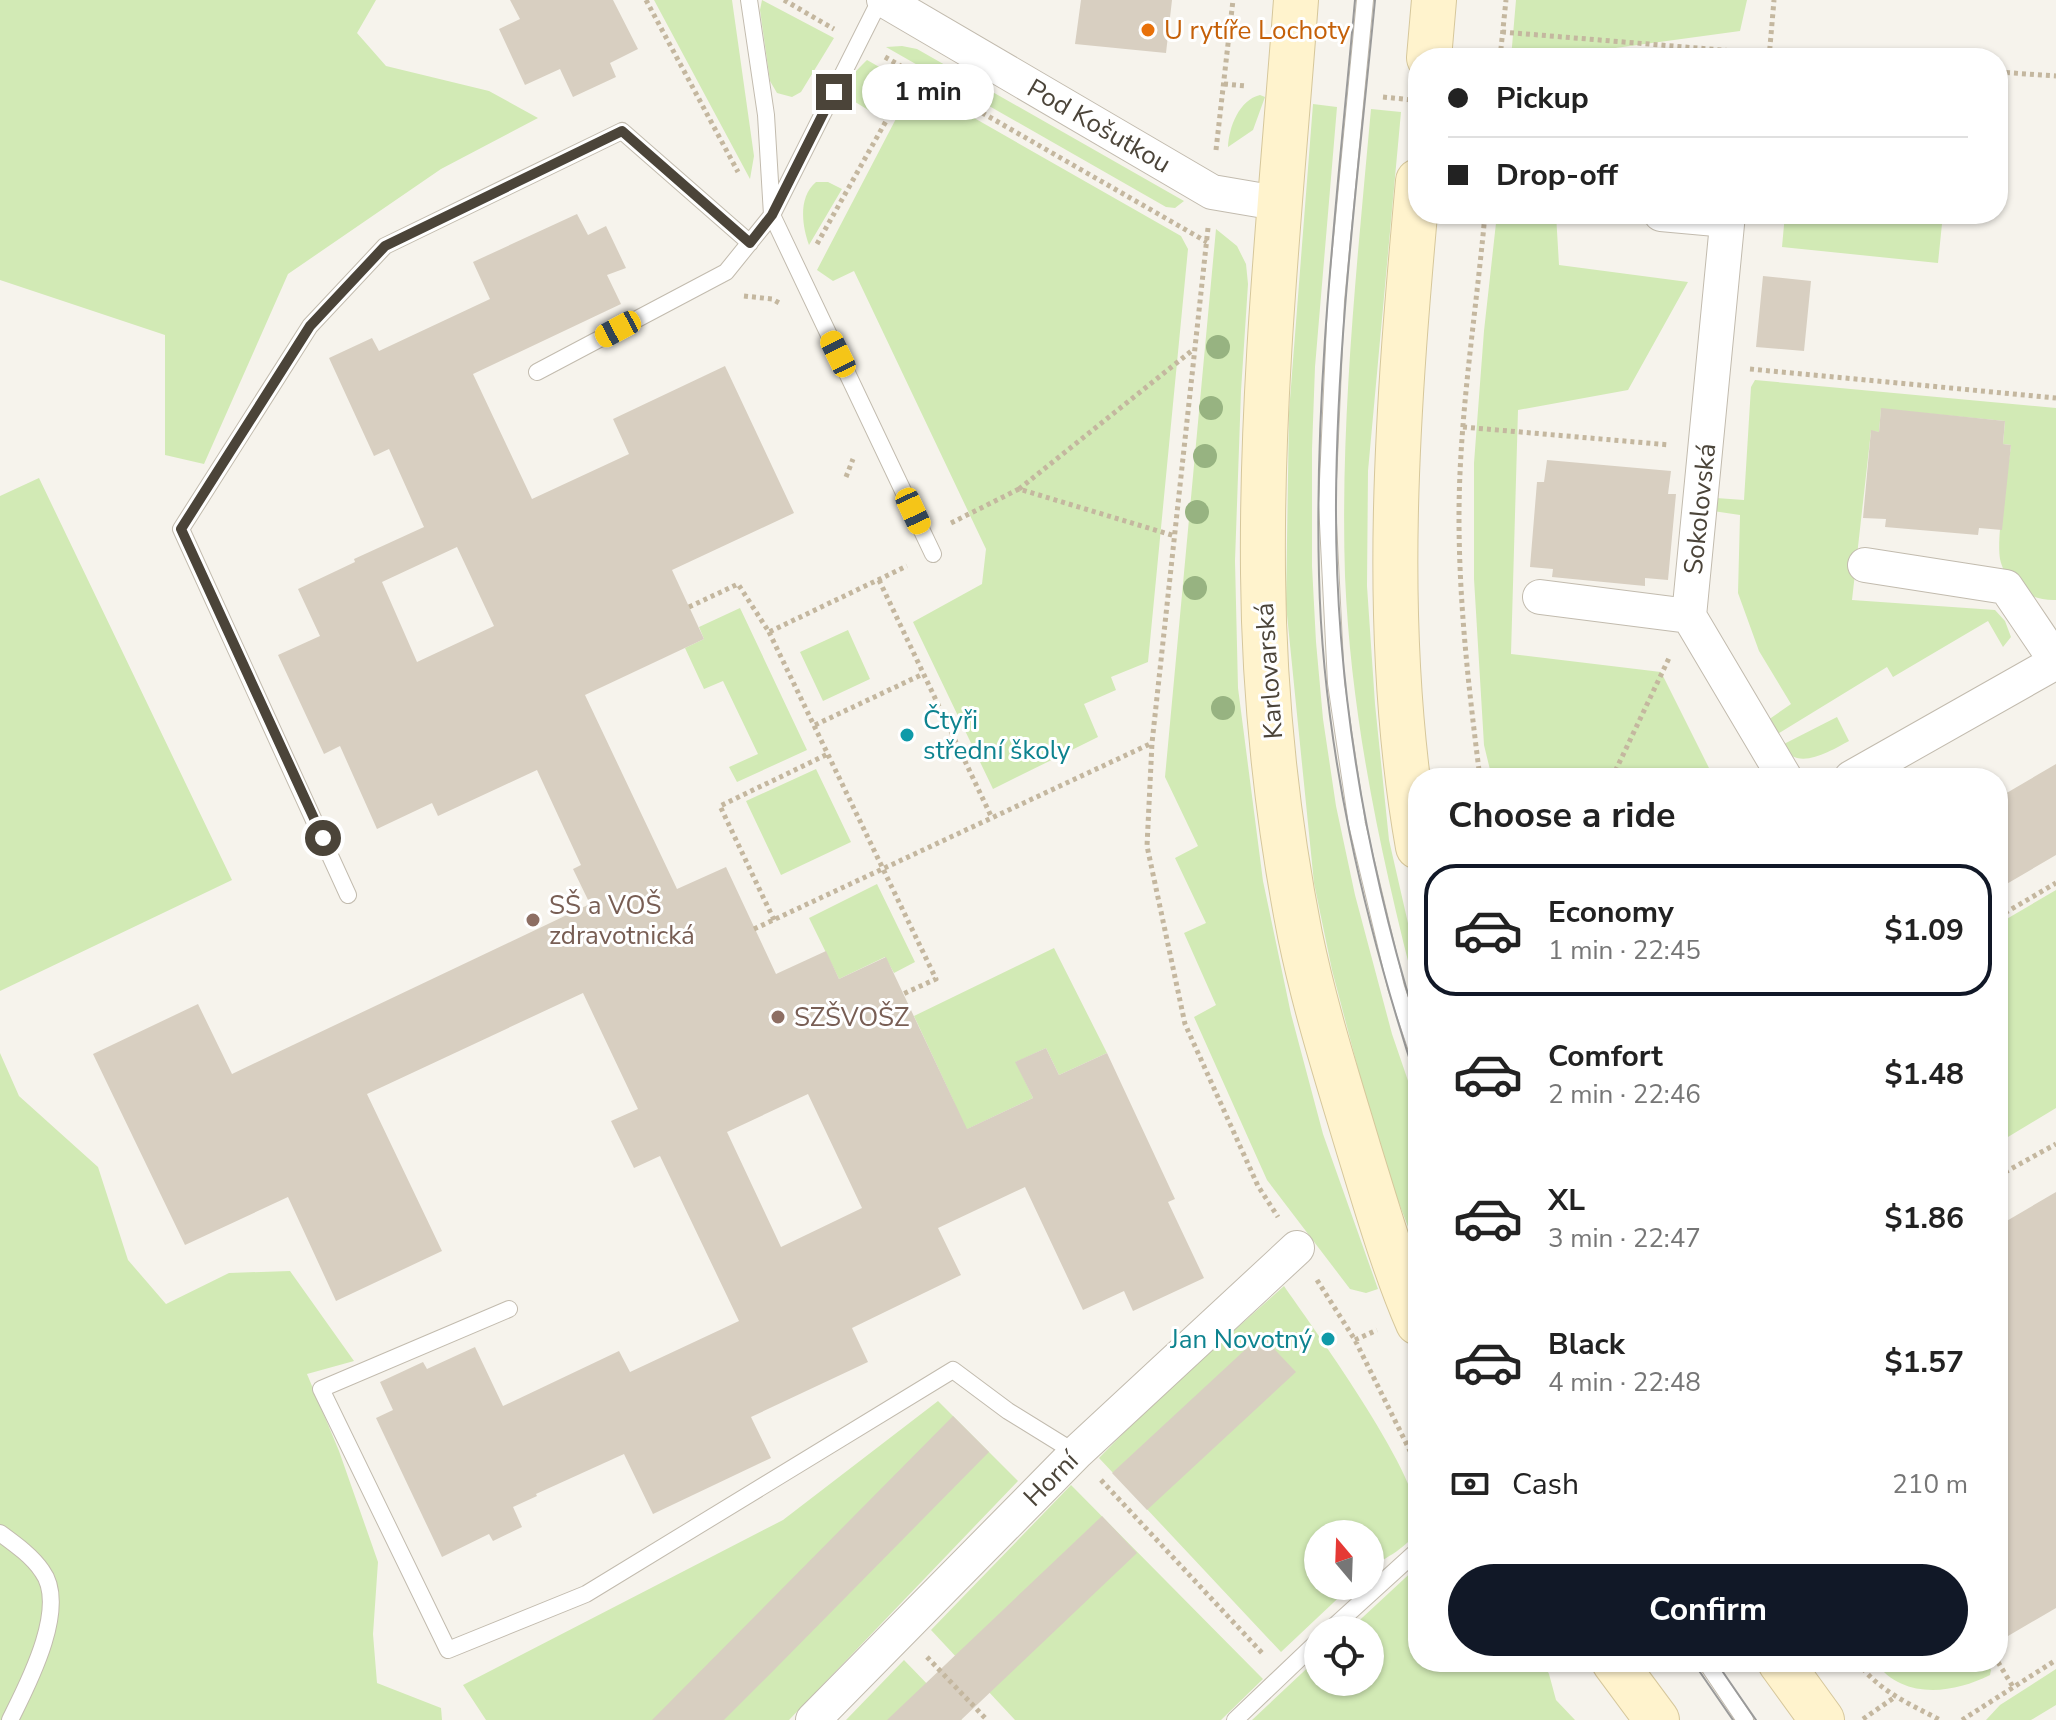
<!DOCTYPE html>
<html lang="en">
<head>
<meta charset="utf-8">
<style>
	body { margin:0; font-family:"Nunito Sans",sans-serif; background:#f6f6f6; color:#222; height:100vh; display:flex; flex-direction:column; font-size:30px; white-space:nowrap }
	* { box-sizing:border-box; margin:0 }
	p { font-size:26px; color:#767676 }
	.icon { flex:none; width:44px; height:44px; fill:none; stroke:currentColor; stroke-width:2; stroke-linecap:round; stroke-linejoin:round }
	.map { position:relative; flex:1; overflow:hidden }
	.details { position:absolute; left:1408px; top:768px; width:600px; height:904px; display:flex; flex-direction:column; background:#fff; border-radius:32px; box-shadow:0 2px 6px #0004 }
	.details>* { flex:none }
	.hud { position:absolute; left:1408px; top:48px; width:600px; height:176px; border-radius:32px; box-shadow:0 2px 6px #0004; display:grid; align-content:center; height:176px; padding:0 40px; background:#fff }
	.needle { width:52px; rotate:341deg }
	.buttons { position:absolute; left:1304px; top:1520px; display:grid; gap:16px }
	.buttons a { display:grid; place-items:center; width:80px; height:80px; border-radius:50%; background:#fff; box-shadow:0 2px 6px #0004; font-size:40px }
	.end { position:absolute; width:36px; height:36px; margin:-18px; border:10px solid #4b4439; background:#fff; box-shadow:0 0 0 4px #fff }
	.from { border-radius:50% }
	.bubble { position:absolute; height:56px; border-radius:28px; background:#fff; box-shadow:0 2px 6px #0004; font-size:26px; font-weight:700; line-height:56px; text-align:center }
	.car { position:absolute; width:24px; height:48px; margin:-24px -12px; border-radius:10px; box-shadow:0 0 6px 2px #0007; background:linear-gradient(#f5c518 24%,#345 0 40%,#f5c518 0 76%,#345 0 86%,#f5c518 0) }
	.hud b { display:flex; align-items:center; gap:28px; height:76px; font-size:30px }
	.hud b+b { border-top:2px solid #e0e0e0 }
	.hud i { width:20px; height:20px; background:#222 }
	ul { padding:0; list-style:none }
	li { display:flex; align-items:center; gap:24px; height:132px; margin:0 16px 12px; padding:0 24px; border:4px solid transparent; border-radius:32px }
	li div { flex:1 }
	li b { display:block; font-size:30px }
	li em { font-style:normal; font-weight:700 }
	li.on { border-color:#111827 }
	li>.icon { width:72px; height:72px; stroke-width:1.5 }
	h2 { padding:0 40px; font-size:36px; line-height:96px }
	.pay { display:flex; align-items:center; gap:20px; height:88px; padding:0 40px; font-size:30px }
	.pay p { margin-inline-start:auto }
	.action { display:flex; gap:16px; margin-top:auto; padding:16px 40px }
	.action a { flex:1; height:92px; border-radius:48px; background:#111827; color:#fff; font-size:32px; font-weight:700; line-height:92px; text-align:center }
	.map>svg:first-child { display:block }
	.green { fill:#d2eab5 }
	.building { fill:#d8cfc1; fill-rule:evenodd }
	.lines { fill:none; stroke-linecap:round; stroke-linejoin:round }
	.service-casing { stroke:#c2bbae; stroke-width:18 }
	.minor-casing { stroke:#c2bbae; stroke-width:36 }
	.secondary-casing { stroke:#d6c79b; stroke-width:46 }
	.path { stroke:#c4b79f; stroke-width:5; stroke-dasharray:4 4; stroke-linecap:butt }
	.service { stroke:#fff; stroke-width:16 }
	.minor { stroke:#fff; stroke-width:34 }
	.secondary { stroke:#fff3cd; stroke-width:44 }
	.tram { stroke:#9a9a9a; stroke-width:2 }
	.tree { fill:#97b381 }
	.route { stroke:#4b4439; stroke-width:10 }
	.food-dot { fill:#e8710a; stroke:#fff; stroke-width:3 }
	.culture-dot { fill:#0f9aa8; stroke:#fff; stroke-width:3 }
	.education-dot { fill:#8d6e63; stroke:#fff; stroke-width:3 }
	.labels { text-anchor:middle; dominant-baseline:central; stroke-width:6; stroke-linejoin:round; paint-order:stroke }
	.food-label { font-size:26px; fill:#c56008; stroke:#fff; text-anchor:start }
	.street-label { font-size:26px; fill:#4b4439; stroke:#fff }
	.culture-label { font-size:26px; fill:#0d838f; stroke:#fff; text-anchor:start }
	.education-label { font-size:26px; fill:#785e54; stroke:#fff; text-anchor:start }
</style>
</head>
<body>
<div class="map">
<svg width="2056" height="1720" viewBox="0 0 2056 1720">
	<rect width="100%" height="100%" fill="#f6f3ec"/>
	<path class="green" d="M0 0H376L357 33 386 66 489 91 538 118 441 169 288 274 204 464 165 455V335L0 280Z
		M654 0H732L754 156 750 179Z
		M762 0 834 38 801 92 792 97 777 93 770 81 760 10Z
		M1516 0H1747L1740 31 1564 55V58H1511Z
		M902 46 917 49 1184 201 1175 208 1166 207 886 47Z
		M867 60 904 81 883 119 847 97C845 80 856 71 867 60Z
		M918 86 1181 236 1188 249 1148 662 1111 677 1116 690 1084 704 1098 737 993 789 913 622 982 584 986 549 854 271 833 281 817 270 911 90Z
		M1260 95 1265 97 1253 130 1228 147C1229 127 1239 100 1260 95Z
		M1313 104 1337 107 1315 367 1312 449V566L1316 642 1323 719 1336 806 1355 895 1392 1034 1418 1110V1253L1381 1156 1332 970 1314 883 1286 605 1289 412Z
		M1371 109 1401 112 1368 471 1367 586 1375 704 1389 840 1418 967V1000C1382 861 1351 720 1345 576 1340 420 1357 264 1371 109Z
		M816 182H828L842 189 809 245C802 226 798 197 816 182Z
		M1497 214H1556L1559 265 1688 282 1628 390 1518 410 1511 654 1661 672 1714 778H1492L1484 745 1474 579V463L1484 331Z
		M1785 214H1943L1938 263 1782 247Z
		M1216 229 1237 246 1246 264 1248 284 1241 391 1235 561 1238 688 1263 881 1291 1014 1323 1134 1378 1289 1366 1293 1350 1289 1267 1180 1194 1017 1216 1005 1184 933 1206 923 1175 858 1198 846 1165 777Z
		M1755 380 2056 408V600C2030 601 2006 586 2000 559 1996 535 2008 472 2011 445L2003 444 2005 421 1881 409 1879 432 1871 431 1852 600 1995 610 2005 621 2011 637 2003 647 1988 621 1893 677 1887 667 1776 735 1768 720 1791 704 1759 651 1738 593 1740 515 1713 511 1716 498 1744 500 1751 387Z
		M39 478 232 880 0 991V496Z
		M740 608 807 750 737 782 729 767 758 754 723 681 704 689 685 648 704 639 699 627Z
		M848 630 870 679 823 701 800 652Z
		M1837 717 1849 741C1830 751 1796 773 1782 745Z
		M816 769 851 842 781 875 746 801Z
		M877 884 915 962 894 973 885 957 839 979 809 918Z
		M2056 890V1108L1998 1143V924Z
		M1054 948 1107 1053 1059 1075 1046 1048 1016 1062 1033 1098 959 1133 954 1102 914 1016Z
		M0 1053 19 1096 98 1167 128 1260 166 1304 229 1273 290 1271 354 1361 307 1374 339 1451 378 1562 373 1634 377 1683 441 1708 442 1720H0Z
		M1284 1286C1310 1324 1434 1492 1417 1530 1409 1547 1385 1558 1370 1568V1534H1318V1586H1351L1281 1652 1099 1458 1156 1400Z
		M938 1401 1018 1481 789 1720H486L463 1685 783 1520Z
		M1071 1485 1263 1679 1221 1720H1015L931 1630Z
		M1418 1566V1662H1543L1549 1674 1556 1700 1575 1720H1252L1318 1658V1682H1370V1630H1349Z
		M904 1660 962 1720H846Z
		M1875 1662H1986L1991 1670 1990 1675C1952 1694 1903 1700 1875 1662Z
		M2056 1669V1705L2031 1720H1986L2000 1705Z"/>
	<path class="building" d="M510 0H613L638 49 610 63 616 77 573 97 560 69 525 85 499 29 520 19Z
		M1081 0H1172L1166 53 1075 44Z
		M577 214 588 235 606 226 626 268 607 275 621 304 473 374 532 499 629 454 613 419 725 366 794 513 672 570 704 639 585 695 677 889 726 867 776 974 826 951 839 979 886 957 967 1129 1033 1098 1015 1062 1046 1048 1059 1075 1107 1053 1175 1199 1168 1202 1204 1278 1133 1311 1124 1291 1083 1310 1025 1187 938 1228 961 1275 852 1328 868 1362 751 1417 771 1458 653 1514 624 1454 536 1494 537 1496 513 1507 522 1527 493 1541 489 1534 442 1557 376 1418 393 1410 380 1382 423 1362 427 1369 475 1347 503 1406 619 1351 630 1372 739 1321 660 1156 634 1168 611 1121 638 1109 583 993 367 1094 442 1251 336 1301 288 1197 185 1245 93 1054 198 1004 232 1074 590 904 573 869 581 865 537 770 438 816 432 803 377 829 340 746 324 754 278 655 320 636 298 589 355 562 354 559 424 527 389 449 374 456 329 358 372 338 379 351 490 299 473 262ZM457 547 494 626 417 662 382 582ZM808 1094 862 1208 781 1247 727 1132Z
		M1763 276 1811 281 1804 351 1756 347Z
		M1881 408 2005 421 2003 444 2011 445 2002 530 1979 528 1978 535 1885 527 1886 519 1863 518 1871 430 1879 432Z
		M1547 460 1671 471 1668 494H1676L1668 580 1645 578V586L1552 577 1553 569 1530 567 1537 482H1544Z
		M2056 764V855L1998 889V798Z
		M2056 1192V1608L2008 1636 1998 1619V1226Z
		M1261 1335 1296 1372 1147 1510 1112 1473Z
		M953 1416 989 1452 777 1667 724 1720H652Z
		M1102 1516 1137 1553 1019 1665 961 1720H887Z"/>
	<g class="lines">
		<defs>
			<path id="service" d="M749 0 766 115 772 215 933 554
				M1365 0 1336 301 1327 503 1336 683 1357 824 1396 987 1418 1053
				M537 372 726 272 772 215 880 0
				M348 895 181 529 310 326 385 246 622 131 750 243
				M509 1309 321 1389 448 1650 586 1594 953 1370 1008 1411 1076 1453
				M0 1533C15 1544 32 1556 42 1571 69 1607 27 1686 10 1720
				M1330 1630 1418 1550
				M1706 1662 1745 1720
				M1235 1720 1318 1641"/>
			<path id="minor" d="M884 0 1212 192 1282 204
				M1661 214 1727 220
				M1728 214 1689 616 1785 778
				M1865 565 2006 587 2056 661
				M1540 597 1689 616
				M1851 778 2056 662
				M813 1720 1076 1453 1297 1248"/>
			<path id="secondary" d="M1296 0C1282 190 1261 382 1263 573 1264 693 1277 818 1300 935 1315 1008 1338 1080 1359 1150 1377 1208 1394 1268 1418 1323
				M1429 58 1434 0
				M1418 181C1398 401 1379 627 1418 847
				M1614 1662 1657 1720
				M1780 1662 1822 1720"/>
		</defs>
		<use href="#service" class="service-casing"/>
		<use href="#minor" class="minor-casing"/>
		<use href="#secondary" class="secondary-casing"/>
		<path class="path" d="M646 0 738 172
			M784 0 834 29
			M1502 32 1819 58
			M885 57 1207 242
			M1500 58 1506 0
			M1769 58 1774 0
			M1998 72 2056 76
			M1224 84 1246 86
			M1383 97 1413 100
			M1216 150 1233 0
			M1208 228 1152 743 1147 846 1185 1024 1258 1186 1278 1217
			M817 244 913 73
			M744 296 772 299 781 304
			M1750 369 2056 398
			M1463 427 1670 445
			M846 477 853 459
			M1019 489 1194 349
			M951 523 1019 489 1175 536
			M879 580 991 816
			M689 607 738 584 769 632 907 566
			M769 632 936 979 903 994
			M815 725 923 674
			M1480 778C1469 691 1459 605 1459 517 1459 416 1476 315 1485 214
			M1612 778 1670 656
			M1998 917 2056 883
			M774 920 720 806 828 754
			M754 929 1152 743
			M1998 1176 2056 1144
			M1317 1280 1355 1340 1418 1467
			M1355 1340 1377 1330
			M1101 1480 1263 1654
			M927 1657 987 1720
			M1858 1662C1878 1691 1910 1704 1940 1720
			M1998 1662 2013 1687
			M1863 1719 1895 1697
			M1962 1720 2056 1660"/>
		<use href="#service" class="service"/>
		<use href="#minor" class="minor"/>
		<use href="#secondary" class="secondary"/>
		<path class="tram" d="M1355 0C1338 191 1314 382 1319 575 1323 748 1364 921 1418 1085
			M1375 0C1359 167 1337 334 1336 502 1335 679 1365 858 1418 1027
			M1693 1662 1733 1720
			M1716 1662 1756 1720"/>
	</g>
	<g class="tree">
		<circle cx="1218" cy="347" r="12"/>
		<circle cx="1211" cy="408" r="12"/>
		<circle cx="1205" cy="456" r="12"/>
		<circle cx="1197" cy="512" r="12"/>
		<circle cx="1195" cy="588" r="12"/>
		<circle cx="1223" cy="708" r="12"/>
	</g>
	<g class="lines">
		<path class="route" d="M323 838 181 529 310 326 385 246 622 131 750 243 772 215 834 92"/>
	</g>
	<circle class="food-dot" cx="1148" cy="30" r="8"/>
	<g class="culture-dot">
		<circle cx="907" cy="735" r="8"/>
		<circle cx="1328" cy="1339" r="8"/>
	</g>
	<g class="education-dot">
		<circle cx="533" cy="920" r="8"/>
		<circle cx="778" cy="1017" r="8"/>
	</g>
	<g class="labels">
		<g class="food-label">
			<text x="1164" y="30">U rytíře Lochoty</text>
		</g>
		<g class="street-label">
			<text transform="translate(1099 126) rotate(30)">Pod Košutkou</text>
			<text transform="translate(1700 509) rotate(-84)">Sokolovská</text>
			<text transform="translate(1269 671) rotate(-94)">Karlovarská</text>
			<text transform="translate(1051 1479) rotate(-45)">Horní</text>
		</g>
		<g class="culture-label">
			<text x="923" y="720">Čtyři<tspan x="923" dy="30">střední školy</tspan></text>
			<text x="1312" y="1339" text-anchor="end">Jan Novotný</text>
		</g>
		<g class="education-label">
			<text x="549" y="905">SŠ a VOŠ<tspan x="549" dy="30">zdravotnická</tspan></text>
			<text x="794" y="1017">SZŠVOŠZ</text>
		</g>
	</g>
</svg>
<div class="buttons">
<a><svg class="needle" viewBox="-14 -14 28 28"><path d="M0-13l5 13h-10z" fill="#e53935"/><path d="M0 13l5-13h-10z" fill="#767676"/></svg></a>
<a><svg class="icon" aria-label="locate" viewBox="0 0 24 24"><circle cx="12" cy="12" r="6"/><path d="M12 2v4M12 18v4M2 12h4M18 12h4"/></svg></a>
</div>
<i class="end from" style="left:323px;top:838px"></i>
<i class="end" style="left:834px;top:92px"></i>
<div class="bubble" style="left:862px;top:64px;width:132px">1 min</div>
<i class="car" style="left:618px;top:329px;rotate:242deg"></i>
<i class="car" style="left:838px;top:354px;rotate:334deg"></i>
<i class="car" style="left:913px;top:511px;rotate:155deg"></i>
<div class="hud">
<b><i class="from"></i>Pickup</b>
<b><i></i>Drop-off</b>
</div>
<section class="details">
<h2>Choose a ride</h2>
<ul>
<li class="on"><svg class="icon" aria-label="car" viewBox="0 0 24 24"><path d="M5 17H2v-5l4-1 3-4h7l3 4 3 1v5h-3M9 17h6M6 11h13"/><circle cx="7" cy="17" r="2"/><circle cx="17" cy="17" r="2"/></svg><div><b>Economy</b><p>1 min · 22:45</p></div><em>$1.09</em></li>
<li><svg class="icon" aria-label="car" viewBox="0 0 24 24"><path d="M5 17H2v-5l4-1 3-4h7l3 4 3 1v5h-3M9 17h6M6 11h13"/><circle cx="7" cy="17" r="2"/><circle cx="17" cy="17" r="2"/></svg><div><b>Comfort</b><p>2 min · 22:46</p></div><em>$1.48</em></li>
<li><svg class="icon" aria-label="car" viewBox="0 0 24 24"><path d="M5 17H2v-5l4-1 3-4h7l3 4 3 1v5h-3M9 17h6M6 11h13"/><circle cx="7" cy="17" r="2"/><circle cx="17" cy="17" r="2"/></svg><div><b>XL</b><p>3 min · 22:47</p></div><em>$1.86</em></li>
<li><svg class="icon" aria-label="car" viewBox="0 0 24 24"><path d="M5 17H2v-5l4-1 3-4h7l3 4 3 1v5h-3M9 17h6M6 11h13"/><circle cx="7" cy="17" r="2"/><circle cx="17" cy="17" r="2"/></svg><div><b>Black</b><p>4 min · 22:48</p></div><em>$1.57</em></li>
</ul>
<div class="pay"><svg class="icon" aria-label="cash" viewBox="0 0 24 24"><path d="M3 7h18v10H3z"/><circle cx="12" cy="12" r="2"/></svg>Cash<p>210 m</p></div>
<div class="action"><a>Confirm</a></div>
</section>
</div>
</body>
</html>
